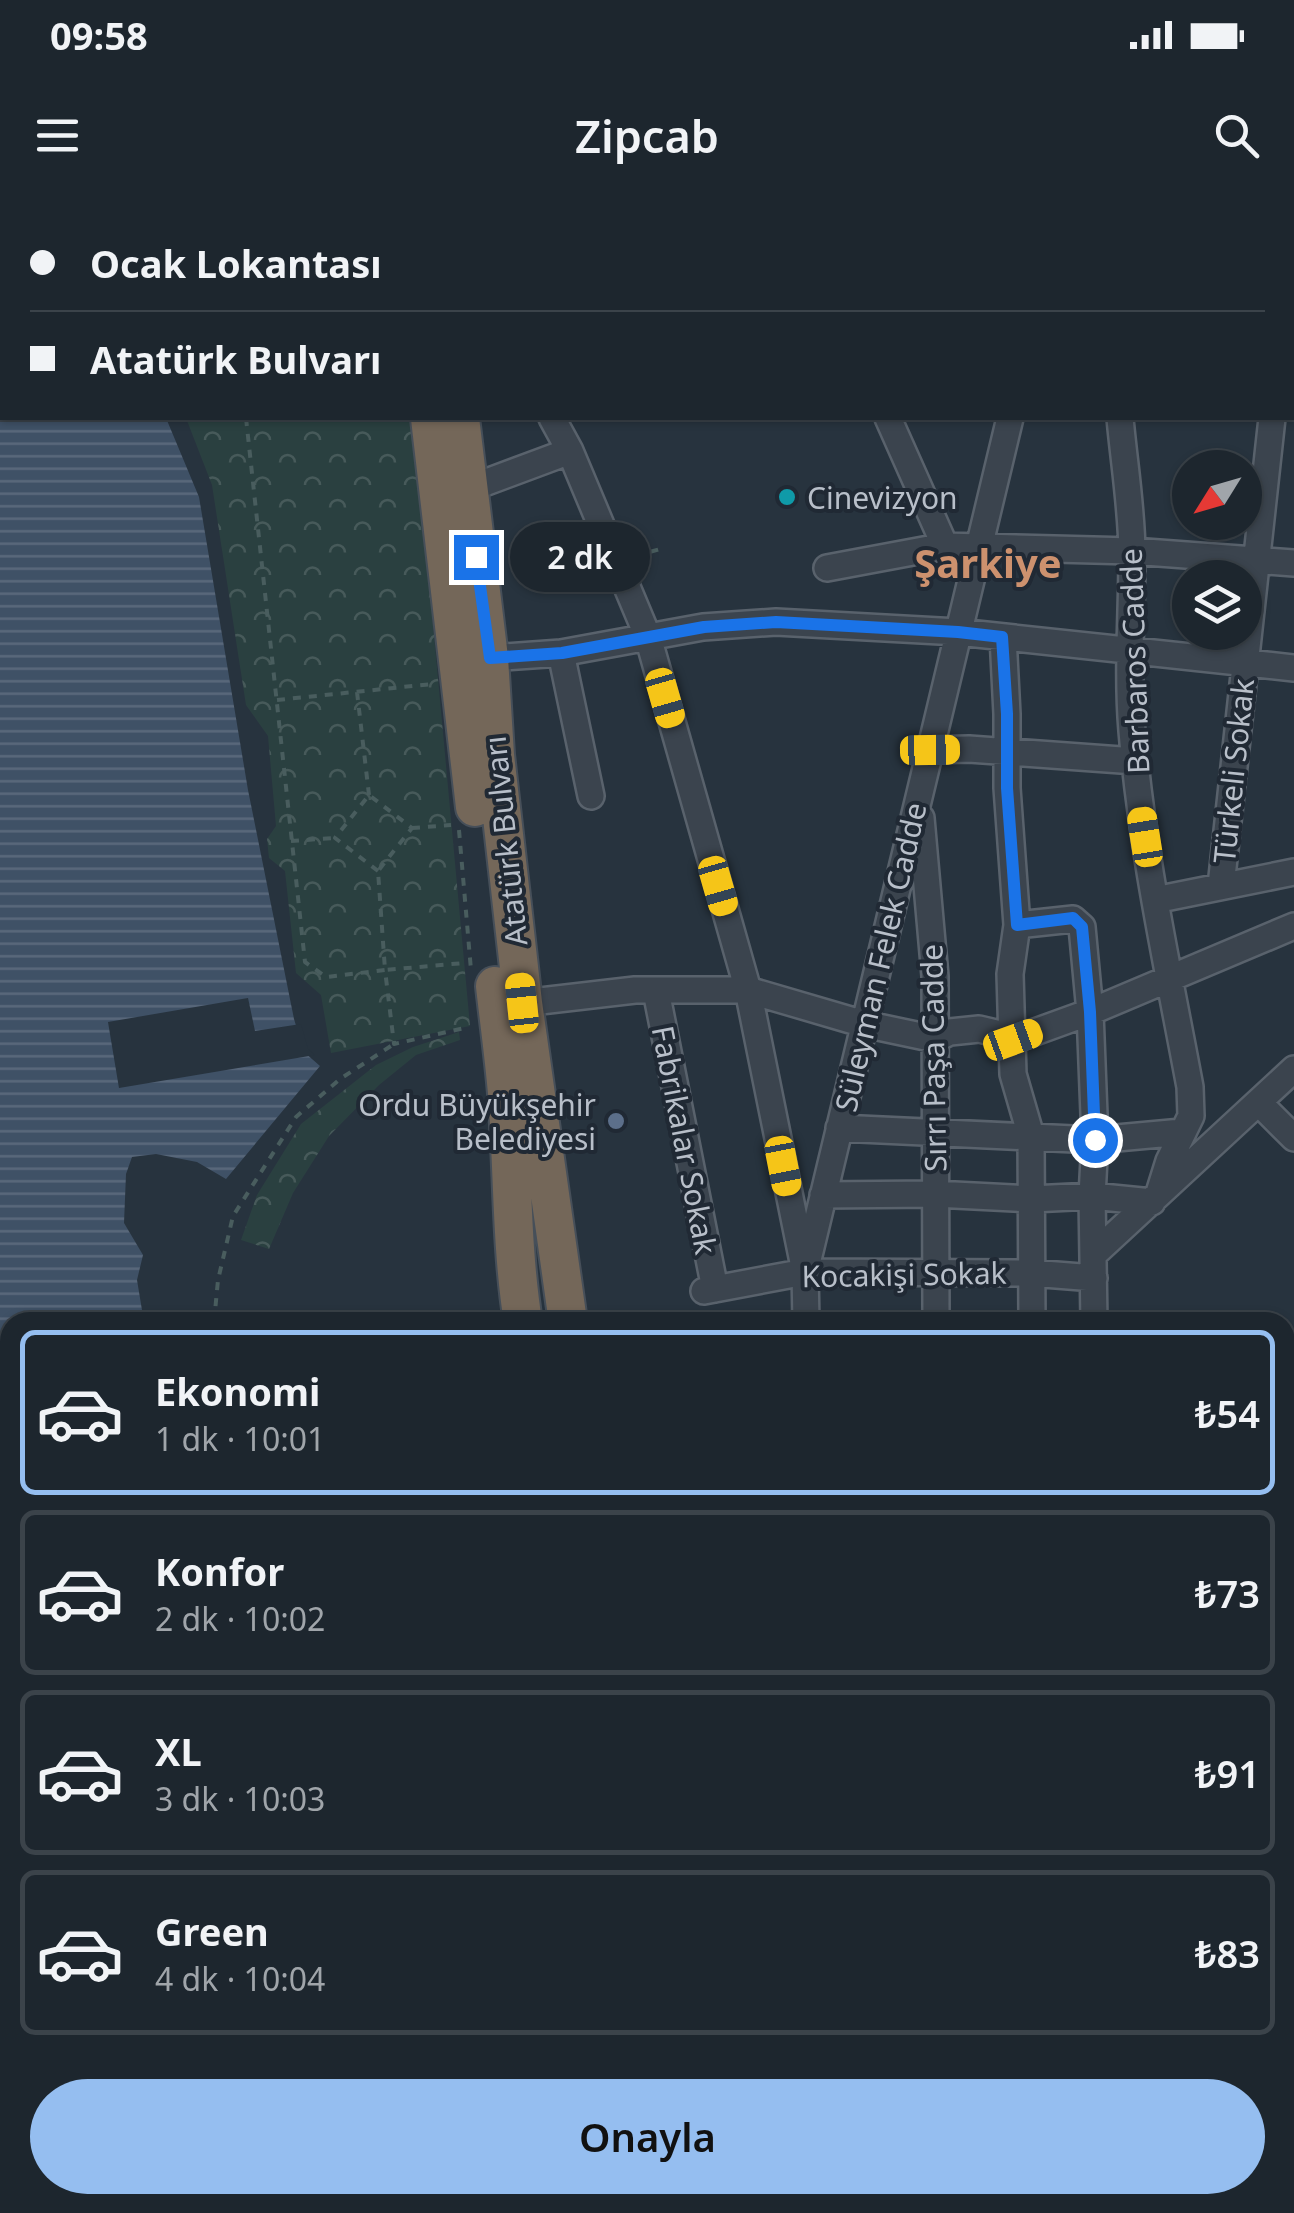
<!DOCTYPE html>
<html lang="tr">
<head>
<meta charset="utf-8">
<style>
	body { margin:0; font-family:"Noto Sans",sans-serif; background:#252e36; color:#f1f3f6; height:100vh; display:flex; flex-direction:column; font-size:38px; white-space:nowrap }
	* { box-sizing:border-box; margin:0 }
	p { font-size:32px; color:#a0a5aa }
	.icon { flex:none; width:55px; height:55px; fill:none; stroke:currentColor; stroke-width:2; stroke-linecap:round; stroke-linejoin:round }
	.map { position:relative; flex:1; overflow:hidden }
	.side { position:absolute; left:0px; top:1112px; width:1295px; height:902px; display:flex; flex-direction:column; background:#1d262e; border-radius:30px 30px 0 0; box-shadow:0 2px 8px #0004,0 0 0 2px #3b434a }
	.side>* { flex:none }
	.hud { position:absolute; left:0px; top:0px; width:1295px; height:220px; box-shadow:0 2px 8px #0004,0 0 0 2px #3b434a; display:grid; align-content:center; height:220px; padding:0 30px; background:#1d262e }
	.needle { width:65px; rotate:233deg }
	.tools { position:absolute; left:1172px; top:250px; display:grid; gap:20px }
	.tools a { display:grid; place-items:center; width:90px; height:90px; border-radius:50%; background:#1d262e; box-shadow:0 2px 8px #0004,0 0 0 2px #3b434a; font-size:50px }
	.end { position:absolute; width:45px; height:45px; margin:-22px; border:12px solid #1a73e8; background:#fff; box-shadow:0 0 0 5px #fff }
	.from { border-radius:50% }
	.bubble { position:absolute; height:70px; border-radius:35px; background:#1d262e; box-shadow:0 2px 8px #0004,0 0 0 2px #3b434a; font-size:32px; font-weight:600; line-height:70px; text-align:center }
	.car { position:absolute; width:30px; height:60px; margin:-30px -15px; border-radius:12px; box-shadow:0 0 8px 2px #0007; background:linear-gradient(#f5c518 24%,#345 0 40%,#f5c518 0 76%,#345 0 86%,#f5c518 0) }
	.hud b { display:flex; align-items:center; gap:35px; height:95px; font-size:38px }
	.hud b+b { border-top:2px solid #3b434a }
	.hud i { width:25px; height:25px; background:#f1f3f6 }
	ul { padding:18px 0 0; list-style:none }
	li { display:flex; align-items:center; gap:30px; height:165px; margin:0 20px 15px; padding:0 10px; border:5px solid #3b434a; border-radius:15px }
	li div { flex:1 }
	li b { display:block; font-size:38px }
	li em { font-style:normal; font-weight:600 }
	li.on { border-color:#95bef0 }
	li>.icon { width:90px; height:90px; stroke-width:1.5 }
	.primary-button { display:flex; gap:20px; margin-top:auto; padding:20px 30px }
	.primary-button a { flex:1; height:115px; border-radius:60px; background:#95bef0; color:#111; font-size:40px; font-weight:600; line-height:115px; text-align:center }
	.status { display:flex; justify-content:space-between; align-items:center; height:70px; padding:0 50px; background:#1d262e; direction:ltr }
	.status svg { height:28px; fill:currentColor }
	header { display:flex; justify-content:space-between; align-items:center; height:130px; padding:0 30px; background:#1d262e; font-size:45px; font-weight:600 }
	.map>svg:first-child { display:block }
	.forest { fill:url(#forest-crowns) }
	.water { fill:url(#water-rules) }
	.pier { fill:#27333e }
	.lines { fill:none; stroke-linecap:round; stroke-linejoin:round }
	.minor-casing { stroke:#59626c; stroke-width:30 }
	.highway-casing { stroke:#464f59; stroke-width:42 }
	.path { stroke:#495d5e; stroke-width:4; stroke-dasharray:8 8; stroke-linecap:butt }
	.minor { stroke:#3b444e; stroke-width:25 }
	.highway { stroke:#746759; stroke-width:38 }
	.route { stroke:#1a73e8; stroke-width:12 }
	.culture-dot { fill:#0f9aa8; stroke:#202934; stroke-width:4 }
	.service-dot { fill:#5c6f8a; stroke:#202934; stroke-width:4 }
	.labels { text-anchor:middle; dominant-baseline:central; stroke-width:8; stroke-linejoin:round; paint-order:stroke }
	.poi-label { font-size:30px; fill:#b8bfc9; stroke:#202934; text-anchor:start }
	.street-label { font-size:30px; fill:#b8bfc9; stroke:#202934 }
	.district-label { font-size:40px; font-weight:bold; fill:#cd916e; stroke:#202934 }
</style>
</head>
<body>
<div class="status"><b>09:58</b><svg viewBox="0 0 49 12"><path d="M0 12V9h3v3zM5 12V6h3v6zM10 12V3h3v9zM15 12V0h3v12zM26 1h20v11H26zM47 4h2v5h-2z"/></svg></div>
<header><svg class="icon" aria-label="menu" viewBox="0 0 24 24"><path d="M4 6h16M4 12h16M4 18h16"/></svg>Zipcab<svg class="icon" aria-label="search" viewBox="0 0 24 24"><circle cx="10" cy="10" r="6"/><path d="M15 15l6 6"/></svg></header>
<div class="map">
<svg width="1294" height="2013" viewBox="0 0 1294 2013">
	<defs>
		<pattern id="forest-crowns" width="20" height="18" patternUnits="userSpaceOnUse" patternTransform="scale(2.5)"><rect width="20" height="18" fill="#2a4040"/><path d="M2 6a3 3 0 1 1 6 0M12 15a3 3 0 1 1 6 0" fill="none" stroke="#475a5a"/></pattern>
		<pattern id="water-rules" width="6" height="5" patternUnits="userSpaceOnUse" patternTransform="scale(2.5)"><rect width="6" height="5" fill="#3f5166"/><path d="M0 2.5h6" fill="none" stroke="#59687b"/></pattern>
	</defs>
	<rect width="100%" height="100%" fill="#27333e"/>
	<path class="forest" d="M186 218H414L470 826 331 853 321 795 296 773 285 671 269 658 267 639 276 626 268 536 246 505 212 285Z
		M459 832 460 840 416 855 379 885 329 936 293 993 269 1049 241 1040 257 995 301 924 376 865 413 847Z"/>
	<path class="water" d="M0 0H78L79 2H2V218H166L199 297 248 590 294 819 304 852 320 866 226 979 197 962 156 954 132 957 126 974 124 1023 143 1055 137 1080 144 1122H10V2005H465L466 2013H0Z"/>
	<path class="pier" d="M248 798 255 831 301 824 308 849 315 855 119 888 108 822Z"/>
	<g class="lines">
		<defs>
			<path id="minor" d="M801 0 802 2
				M973 0 974 2
				M1103 0V2
				M597 2 601 0
				M902 2 905 0
				M1062 2V0
				M1292 181H1294
				M552 218 570 251 648 437 748 790 803 1062
				M888 218 945 346
				M1120 218C1124 263 1132 310 1132 355 1132 414 1127 472 1132 531 1142 651 1168 769 1190 887L1191 916 1169 961 1159 993
				M468 289 570 251
				M827 368 945 346 1132 351 1294 363
				M1003 437 1007 514V588L1017 725 1010 774 1013 874 1031 936 1032 1122
				M561 453 591 596
				M489 458 561 453 703 427 776 422 958 432 1294 468
				M930 550 969 549 1135 561
				M921 618 935 776 936 1122
				M1221 686 1272 218
				M1155 700 1294 672
				M1017 725 1073 719 1082 727 1090 812 1095 940 1092 996 1094 1122
				M656 791 715 1089
				M523 803 635 790H748L864 824 935 839 950 832 979 829 1000 834 1006 833 1013 840 1090 812 1294 726
				M1259 903 1294 938
				M839 928 1095 940 1182 932
				M823 995 935 994 1032 999 1092 996 1152 1002
				M1094 1054 1294 869
				M704 1091 805 1072 1031 1073 1094 1078
				M806 1122 805 1072 1010 218
				M1285 1305 1294 1292
				M1285 1335 1294 1327
				M1285 1362 1294 1369
				M1285 1434 1294 1424
				M1285 1627 1294 1636
				M1285 1664 1294 1650
				M1285 1771 1294 1761
				M1285 1799 1294 1800
				M1285 1872 1294 1858
				M1285 1988 1294 1992
				M811 2005V2013
				M935 2005 951 2012 969 2005
				M879 2013 881 2005
				M1047 2013 1056 2005
				M1171 2013 1177 2005"/>
			<path id="highway" d="M406 0V2
				M433 0 434 2
				M430 218 475 607
				M460 218 489 458 495 555 523 803 568 1122
				M495 786C499 822 504 857 507 893 513 970 511 1046 523 1122
				M644 2005V2013
				M617 2013V2005"/>
		</defs>
		<use href="#minor" class="minor-casing"/>
		<use href="#highway" class="highway-casing"/>
		<path class="path" d="M205 0 206 2
			M246 218 305 762 326 777 385 770 394 844 469 827
			M635 356 664 348
			M357 492 369 595
			M277 500 432 484
			M412 628 451 625
			M459 630 471 770
			M291 641 335 638
			M378 671 335 638 369 595 412 628 378 671 385 770 464 763
			M214 1122 218 1080 233 1016 296 917 340 879 394 844"/>
		<use href="#minor" class="minor"/>
		<use href="#highway" class="highway"/>
	</g>
	<g class="lines">
		<path class="route" d="M476 357 490 458 562 453 704 427 776 422 958 432 1002 437 1007 514V588L1017 725 1073 718 1082 727 1090 812 1095 940"/>
	</g>
	<circle class="culture-dot" cx="787" cy="297" r="10"/>
	<circle class="service-dot" cx="616" cy="921" r="10"/>
	<g class="labels">
		<g class="poi-label">
			<text x="807" y="297">Cinevizyon</text>
			<text x="596" y="904" text-anchor="end">Ordu Büyükşehir<tspan x="596" dy="34">Belediyesi</tspan></text>
		</g>
		<g class="street-label">
			<text transform="translate(1134 461) rotate(-92)">Barbaros Cadde</text>
			<text transform="translate(1233 571) rotate(-84)">Türkeli Sokak</text>
			<text transform="translate(505 641) rotate(-96)">Atatürk Bulvarı</text>
			<text transform="translate(880 757) rotate(-77)">Süleyman Felek Cadde</text>
			<text transform="translate(933 858) rotate(-91)">Sırrı Paşa Cadde</text>
			<text transform="translate(685 940) rotate(79)">Fabrikalar Sokak</text>
			<text transform="translate(904 1074) rotate(-1)">Kocakişi Sokak</text>
		</g>
		<g class="district-label">
			<text x="988" y="362">Şarkiye</text>
		</g>
	</g>
</svg>
<div class="tools">
<a><svg class="needle" viewBox="-14 -14 28 28"><path d="M0-13l5 13h-10z" fill="#e53935"/><path d="M0 13l5-13h-10z" fill="#a0a5aa"/></svg></a>
<a><svg class="icon" aria-label="layers" viewBox="0 0 24 24"><path d="M12 4l9 5-9 5-9-5zM3 14l9 5 9-5"/></svg></a>
</div>
<i class="end from" style="left:1095px;top:940px"></i>
<i class="end" style="left:476px;top:357px"></i>
<div class="bubble" style="left:510px;top:322px;width:140px">2 dk</div>
<i class="car" style="left:665px;top:498px;rotate:164deg"></i>
<i class="car" style="left:930px;top:550px;rotate:89deg"></i>
<i class="car" style="left:1145px;top:637px;rotate:351deg"></i>
<i class="car" style="left:718px;top:686px;rotate:164deg"></i>
<i class="car" style="left:522px;top:803px;rotate:354deg"></i>
<i class="car" style="left:1013px;top:840px;rotate:70deg"></i>
<i class="car" style="left:783px;top:966px;rotate:169deg"></i>
<div class="hud">
<b><i class="from"></i>Ocak Lokantası</b>
<b><i></i>Atatürk Bulvarı</b>
</div>
<section class="side">
<ul>
<li class="on"><svg class="icon" aria-label="car" viewBox="0 0 24 24"><path d="M5 17H2v-5l4-1 3-4h7l3 4 3 1v5h-3M9 17h6M6 11h13"/><circle cx="7" cy="17" r="2"/><circle cx="17" cy="17" r="2"/></svg><div><b>Ekonomi</b><p>1 dk · 10:01</p></div><em>₺54</em></li>
<li><svg class="icon" aria-label="car" viewBox="0 0 24 24"><path d="M5 17H2v-5l4-1 3-4h7l3 4 3 1v5h-3M9 17h6M6 11h13"/><circle cx="7" cy="17" r="2"/><circle cx="17" cy="17" r="2"/></svg><div><b>Konfor</b><p>2 dk · 10:02</p></div><em>₺73</em></li>
<li><svg class="icon" aria-label="car" viewBox="0 0 24 24"><path d="M5 17H2v-5l4-1 3-4h7l3 4 3 1v5h-3M9 17h6M6 11h13"/><circle cx="7" cy="17" r="2"/><circle cx="17" cy="17" r="2"/></svg><div><b>XL</b><p>3 dk · 10:03</p></div><em>₺91</em></li>
<li><svg class="icon" aria-label="car" viewBox="0 0 24 24"><path d="M5 17H2v-5l4-1 3-4h7l3 4 3 1v5h-3M9 17h6M6 11h13"/><circle cx="7" cy="17" r="2"/><circle cx="17" cy="17" r="2"/></svg><div><b>Green</b><p>4 dk · 10:04</p></div><em>₺83</em></li>
</ul>
<div class="primary-button"><a>Onayla</a></div>
</section>
</div>
</body>
</html>
